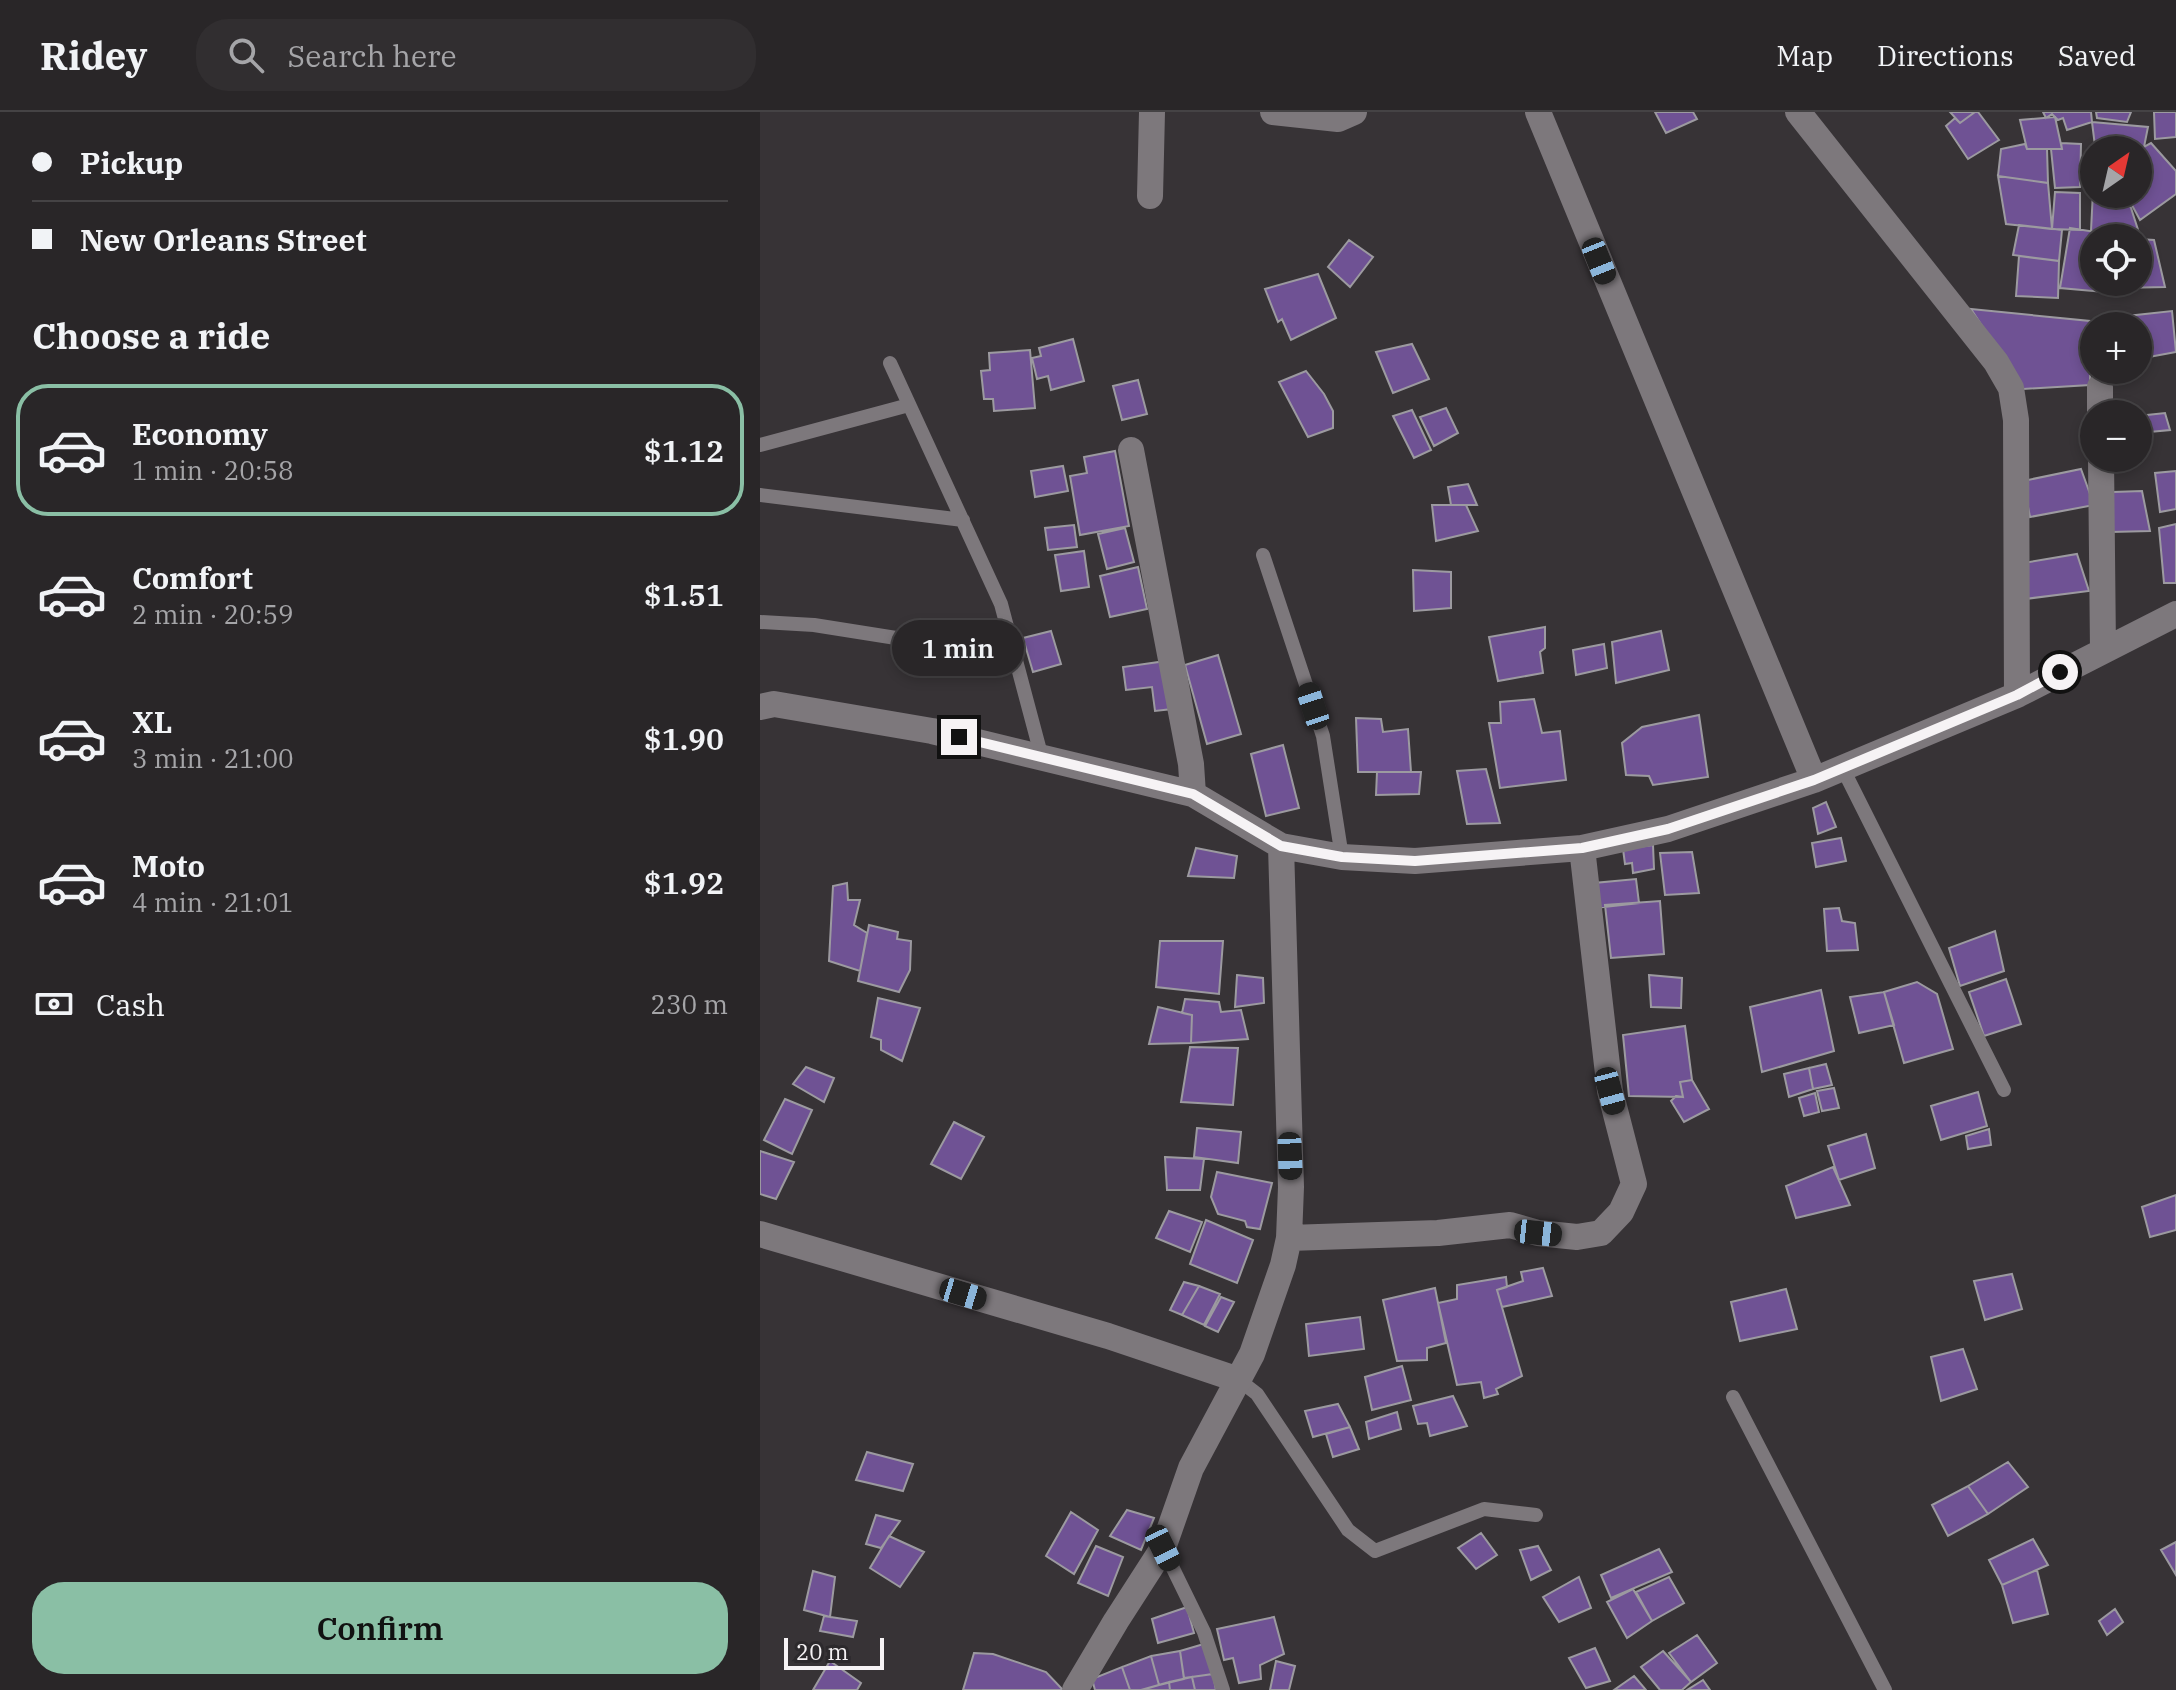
<!DOCTYPE html>
<html lang="en">
<head>
<meta charset="utf-8">
<style>
	body { margin:0; font-family:"IBM Plex Serif",serif; background:#312e30; color:#f1f3f6; height:100vh; display:flex; flex-direction:column; font-size:30px; white-space:nowrap }
	* { box-sizing:border-box; margin:0 }
	p { font-size:26px; color:#a5a5a8 }
	.icon { flex:none; width:44px; height:44px; fill:none; stroke:currentColor; stroke-width:2; stroke-linecap:round; stroke-linejoin:round }
	.map { position:relative; flex:1; overflow:hidden }
	.drawer { display:flex; flex-direction:column; background:#292628; width:760px }
	.drawer>* { flex:none }
	.hud { display:grid; align-content:center; height:176px; padding:0 32px; background:#292628 }
	.needle { width:52px; rotate:34deg }
	.buttons { position:absolute; left:1320px; top:24px; display:grid; gap:16px }
	.buttons a { display:grid; place-items:center; width:72px; height:72px; border-radius:50%; background:#292628; box-shadow:0 4px 12px #0003,0 0 0 2px #454345; font-size:40px }
	.scale { position:absolute; left:24px; bottom:20px; width:100px; box-sizing:border-box; padding-left:8px; border:4px solid #f6f3f5; border-top:0; font-size:22px; line-height:28px; white-space:nowrap; color:#f6f3f5; -webkit-text-stroke:6px #2c292c; paint-order:stroke }
	.end { position:absolute; width:36px; height:36px; margin:-18px; border:10px solid #f6f3f5; background:#111; box-shadow:0 0 0 4px #111 }
	.from { border-radius:50% }
	.bubble { position:absolute; height:56px; border-radius:28px; background:#292628; box-shadow:0 4px 12px #0003,0 0 0 2px #454345; font-size:26px; font-weight:600; line-height:56px; text-align:center }
	.car { position:absolute; width:24px; height:48px; margin:-24px -12px; border-radius:10px; box-shadow:0 0 6px 2px #0007; background:linear-gradient(#222 24%,#8ab4d8 0 40%,#222 0 76%,#8ab4d8 0 86%,#222 0) }
	.hud b { display:flex; align-items:center; gap:28px; height:76px; font-size:30px }
	.hud b+b { border-top:2px solid #454345 }
	.hud i { width:20px; height:20px; background:#f1f3f6 }
	ul { padding:0; list-style:none }
	li { display:flex; align-items:center; gap:24px; height:132px; margin:0 16px 12px; padding:0 16px; border:4px solid transparent; border-radius:32px }
	li div { flex:1 }
	li b { display:block; font-size:30px }
	li em { font-style:normal; font-weight:600 }
	li.on { border-color:#8abfa5 }
	li>.icon { width:72px; height:72px; stroke-width:1.5 }
	h2 { padding:0 32px; font-size:36px; line-height:96px }
	.pay { display:flex; align-items:center; gap:20px; height:88px; padding:0 32px; font-size:30px }
	.pay p { margin-inline-start:auto }
	.primary-button { display:flex; gap:16px; margin-top:auto; padding:16px 32px }
	.primary-button a { flex:1; height:92px; border-radius:32px; background:#8abfa5; color:#111; font-size:32px; font-weight:600; line-height:92px; text-align:center }
	header { display:flex; align-items:center; gap:48px; box-sizing:border-box; height:112px; padding:0 40px; background:#292628; border-bottom:2px solid #454345 }
	header strong { font-size:38px }
	nav { display:flex; gap:44px; margin-inline-start:auto; font-size:28px }
	.search { width:560px; height:72px; background:#312e30; display:flex; align-items:center; gap:20px; box-sizing:border-box; padding:0 28px; border-radius:32px; color:#a5a5a8; font-size:30px }
	main { display:flex; flex:1; min-height:0 }
	.map>svg:first-child { display:block }
	.building { fill:#6f5294; stroke:#9c9aa0; stroke-width:2 }
	.lines { fill:none; stroke-linecap:round; stroke-linejoin:round }
	.lane { stroke:#7d787c; stroke-width:14 }
	.street { stroke:#7d787c; stroke-width:26 }
	.route { stroke:#f6f3f5; stroke-width:10 }
</style>
</head>
<body>
<header>
<strong>Ridey</strong>
<div class="search"><svg class="icon" aria-label="search" viewBox="0 0 24 24"><circle cx="10" cy="10" r="6"/><path d="M15 15l6 6"/></svg>Search here</div>
<nav><a>Map</a><a>Directions</a><a>Saved</a></nav>
</header>
<main>
<section class="drawer">
<div class="hud">
<b><i class="from"></i>Pickup</b>
<b><i></i>New Orleans Street</b>
</div>
<h2>Choose a ride</h2>
<ul>
<li class="on"><svg class="icon" aria-label="car" viewBox="0 0 24 24"><path d="M5 17H2v-5l4-1 3-4h7l3 4 3 1v5h-3M9 17h6M6 11h13"/><circle cx="7" cy="17" r="2"/><circle cx="17" cy="17" r="2"/></svg><div><b>Economy</b><p>1 min · 20:58</p></div><em>$1.12</em></li>
<li><svg class="icon" aria-label="car" viewBox="0 0 24 24"><path d="M5 17H2v-5l4-1 3-4h7l3 4 3 1v5h-3M9 17h6M6 11h13"/><circle cx="7" cy="17" r="2"/><circle cx="17" cy="17" r="2"/></svg><div><b>Comfort</b><p>2 min · 20:59</p></div><em>$1.51</em></li>
<li><svg class="icon" aria-label="car" viewBox="0 0 24 24"><path d="M5 17H2v-5l4-1 3-4h7l3 4 3 1v5h-3M9 17h6M6 11h13"/><circle cx="7" cy="17" r="2"/><circle cx="17" cy="17" r="2"/></svg><div><b>XL</b><p>3 min · 21:00</p></div><em>$1.90</em></li>
<li><svg class="icon" aria-label="car" viewBox="0 0 24 24"><path d="M5 17H2v-5l4-1 3-4h7l3 4 3 1v5h-3M9 17h6M6 11h13"/><circle cx="7" cy="17" r="2"/><circle cx="17" cy="17" r="2"/></svg><div><b>Moto</b><p>4 min · 21:01</p></div><em>$1.92</em></li>
</ul>
<div class="pay"><svg class="icon" aria-label="cash" viewBox="0 0 24 24"><path d="M3 7h18v10H3z"/><circle cx="12" cy="12" r="2"/></svg>Cash<p>230 m</p></div>
<div class="primary-button"><a>Confirm</a></div>
</section>
<div class="map">
<svg width="1416" height="1578" viewBox="0 0 1416 1578">
	<rect width="100%" height="100%" fill="#373336"/>
	<path class="building" d="M895 0H933L937 7 906 21Z
		M1190 0H1215L1200 11Z
		M1215 0H1218L1239 28 1208 47 1186 14 1195 6 1200 11Z
		M1283 0H1331L1332 10 1307 18 1303 6 1298 8 1292 2 1286 6Z
		M1336 0H1371L1367 10 1337 6Z
		M1394 0H1416V25L1395 27Z
		M1295 5 1302 37H1267L1260 8Z
		M1332 10 1388 15 1384 35 1335 34Z
		M1301 31 1321 32 1320 75 1295 76 1291 37H1302Z
		M1391 31 1416 59V82L1380 108 1366 82H1378V38Z
		M1265 32 1267 37H1287L1288 71 1238 64 1241 37Z
		M1238 64 1288 71 1292 117 1246 112Z
		M1333 79 1334 82H1360L1371 96 1381 127 1331 119Z
		M1295 80 1320 81V118L1292 117Z
		M1259 113 1302 118 1299 149 1253 143Z
		M1310 116 1349 122V126H1334V170H1345L1344 180 1300 176Z
		M1378 127 1394 128 1405 175 1358 176 1357 170H1378Z
		M589 128 613 145 590 175 568 155Z
		M1259 144 1299 149 1298 186 1256 184Z
		M558 162 576 206 531 228 522 207 518 210 505 177Z
		M1211 197 1330 209V273L1263 277Z
		M1412 199 1416 240 1378 247V214H1359L1358 205Z
		M313 227 324 269 291 278 288 264 277 267 272 246 281 244 279 236Z
		M652 232 669 267 633 281 616 240Z
		M270 238 275 296 234 299 233 287H224L221 259 230 258 229 241Z
		M546 259 564 282 573 299V316L548 325 519 270Z
		M378 268 387 302 362 308 353 274Z
		M686 296 698 321 674 334 660 305Z
		M652 298 671 338 654 346 633 304Z
		M1405 301 1410 318 1379 321 1378 304Z
		M355 339 369 414 320 423 310 364 327 361 324 345Z
		M303 354 308 379 275 385 271 359Z
		M1321 357 1334 393 1270 405 1263 369Z
		M1416 359V397L1400 400 1395 361Z
		M708 372 717 393H691L688 375Z
		M1382 379 1390 419 1351 420 1353 380Z
		M672 393H706L718 419 676 429Z
		M1416 412V471H1404L1399 416Z
		M314 413 317 435 288 438 285 416Z
		M365 416 374 450 347 457 338 422Z
		M324 439 329 475 301 479 295 443Z
		M1317 442 1329 479 1265 487 1263 451Z
		M378 455 387 497 350 505 340 464Z
		M653 458 691 460V496L654 499Z
		M785 515V536L780 540 783 561 738 569 729 525Z
		M291 519 301 552 273 560 263 526Z
		M901 519 909 558 856 571 852 530Z
		M844 532 847 556 816 563 813 538Z
		M458 543 481 622 447 632 425 553Z
		M406 549 412 597 395 599 392 575 366 578 363 555Z
		M774 587 782 621 800 619 806 668 740 676 729 611H741L740 590Z
		M939 603 948 665 893 673 889 664 866 663 862 631 882 615Z
		M596 606 621 607 623 620 648 617 651 660H598Z
		M523 633 539 696 506 704 491 642Z
		M726 657 740 711 707 712 697 659Z
		M617 660H661L659 682 616 683Z
		M1066 690 1076 715 1058 722 1053 696Z
		M1081 726 1086 749 1056 755 1052 731Z
		M893 733 894 757 873 761 872 751 865 752 863 737Z
		M436 736 477 744 474 766 428 764Z
		M932 740 939 781 905 783 900 741Z
		M876 767 879 791 836 796 834 771Z
		M87 771 88 788H100L94 813 107 821 100 859 69 849 73 774Z
		M900 789 904 842 851 846 845 793Z
		M1079 796 1082 809 1095 811 1098 838 1067 839 1064 797Z
		M109 813 138 820 137 827 151 829 150 858 139 880 98 869Z
		M1235 819 1244 859 1200 874 1189 836Z
		M400 829H463L459 882 396 875Z
		M477 863 503 866 504 891 475 895Z
		M889 863 922 866 921 896 891 895Z
		M1246 867 1261 912 1224 924 1209 880Z
		M1157 870 1177 882 1193 937 1144 951 1124 880Z
		M1061 878 1074 939 1002 960 990 895Z
		M1124 880 1134 913 1099 921 1090 885Z
		M118 886 160 896 142 949 121 938V928L111 925Z
		M425 887 459 890 461 900 481 898 488 927 431 931 432 903 422 901Z
		M398 895 432 903 431 931 389 932Z
		M925 914 932 968 920 970 923 985 869 984 863 923Z
		M430 935 478 936 473 993 421 990Z
		M1066 952 1072 973 1053 977 1049 956Z
		M46 955 74 966 64 990 33 972Z
		M1049 956 1053 977 1029 985 1024 962Z
		M932 968 949 997 924 1010 911 989 916 984 923 985 920 970Z
		M1074 976 1079 996 1062 999 1057 979Z
		M1218 980 1227 1014 1181 1028 1171 994Z
		M1055 981 1059 1000 1044 1004 1039 986Z
		M25 987 52 998 32 1042 4 1028Z
		M194 1010 224 1025 201 1067 171 1052Z
		M437 1016 481 1020 478 1051 434 1045Z
		M1229 1017 1231 1033 1208 1037 1206 1024Z
		M1106 1022 1115 1056 1079 1068 1068 1034Z
		M0 1039 34 1050 16 1087 0 1082Z
		M405 1045 444 1047 440 1078H407Z
		M1073 1055 1090 1093 1036 1106 1026 1074Z
		M457 1060 512 1071 500 1117 487 1115 485 1109 458 1102 451 1085Z
		M1416 1083V1118L1390 1125 1382 1095Z
		M409 1099 442 1110 430 1140 396 1126Z
		M446 1108 493 1128 477 1171 430 1152Z
		M783 1156 792 1184 742 1195 737 1178 763 1169 761 1160Z
		M1252 1162 1262 1197 1225 1208 1214 1169Z
		M746 1165 747 1175 737 1178 762 1264 736 1277 738 1282 724 1286 721 1270 697 1273 678 1191 697 1187V1173Z
		M424 1170 439 1174 422 1203 410 1198Z
		M439 1174 460 1182 444 1213 422 1203Z
		M675 1176 686 1231 667 1236V1248L637 1249 623 1188Z
		M1026 1177 1037 1217 980 1229 971 1190Z
		M461 1185 474 1190 458 1220 445 1214Z
		M600 1205 604 1237 549 1244 546 1212Z
		M1203 1237 1217 1277 1181 1289 1171 1245Z
		M642 1254 651 1288 612 1298 605 1265Z
		M693 1284 707 1314 670 1324 667 1311 658 1312 653 1294Z
		M578 1292 590 1315 553 1325 545 1299Z
		M637 1300 641 1317 609 1327 606 1310Z
		M590 1315 599 1337 573 1345 566 1322Z
		M107 1340 153 1352 143 1379 96 1368Z
		M1248 1350 1268 1375 1228 1402 1208 1374Z
		M1208 1374 1228 1402 1188 1424 1172 1393Z
		M367 1398 394 1406 381 1438 350 1424Z
		M311 1400 338 1418 314 1462 286 1444Z
		M116 1403 140 1409 121 1436 106 1432Z
		M721 1421 737 1443 716 1457 698 1436Z
		M129 1424 164 1440 140 1475 110 1456Z
		M1273 1427 1288 1453 1242 1473 1229 1448Z
		M1416 1430V1463L1401 1438Z
		M336 1434 363 1445 348 1484 318 1471Z
		M778 1434 791 1458 771 1468 760 1438Z
		M899 1437 912 1460 851 1486 841 1463Z
		M1277 1458 1288 1502 1253 1511 1242 1473Z
		M53 1459 75 1465 70 1505 44 1498Z
		M819 1465 831 1496 799 1510 783 1485Z
		M909 1465 924 1491 892 1509 876 1480Z
		M873 1477 892 1509 867 1526 847 1490Z
		M427 1495 434 1521 398 1531 392 1507Z
		M1355 1497 1363 1510 1347 1523 1339 1509Z
		M64 1504 97 1509 93 1525 60 1519Z
		M514 1505 524 1542 500 1553 501 1567 479 1571 473 1546 464 1548 457 1517Z
		M937 1523 957 1551 931 1570 909 1541Z
		M447 1531 453 1562 424 1566 420 1539Z
		M835 1536 850 1569 826 1576 809 1546Z
		M420 1539 424 1567 399 1573 391 1544Z
		M903 1539 931 1570 922 1578H900L881 1555Z
		M214 1541 233 1542 286 1560 303 1578H203Z
		M391 1544 399 1573 382 1578H370L362 1555Z
		M70 1549 101 1571 97 1578H53Z
		M516 1549 535 1554 529 1578H510Z
		M362 1555 370 1578H335L332 1567Z
		M453 1562 456 1578H435L432 1565Z
		M874 1564 886 1578H854Z
		M432 1565 435 1578H410L409 1570Z
		M943 1568 950 1578H927Z
		M409 1570 410 1578H381Z"/>
	<g class="lines">
		<path class="lane" d="M130 251 241 492 282 646
			M0 333 149 293
			M0 383 203 408
			M503 443 563 624 582 745
			M0 510 54 513 256 545
			M1082 655 1244 978
			M479 1268 497 1282 588 1418 615 1439 724 1397 776 1403
			M973 1285 1125 1578
			M403 1436 444 1520 463 1578"/>
		<path class="street" d="M513 0 578 7 594 0
			M778 0 1054 668
			M1038 0 1236 250 1251 276 1256 308 1257 583
			M390 84 392 0
			M1340 275V302
			M371 338 431 652 433 682
			M1341 346 1343 537
			M0 595 14 592 172 619 433 682 521 734 582 745 655 749 822 736 908 717 1054 668 1257 583 1416 502
			M0 1122 348 1224 479 1268
			M529 1126 678 1121 750 1113 778 1121 817 1125 841 1121 861 1100 874 1072 850 979 822 736
			M315 1578 356 1509 403 1436 431 1356 492 1242 523 1153 529 1126 531 1075 521 734"/>
	</g>
	<g class="lines">
		<path class="route" d="M199 625 433 682 521 734 582 745 655 749 822 736 908 717 1054 668 1257 583 1300 560"/>
	</g>
</svg>
<div class="buttons">
<a><svg class="needle" viewBox="-14 -14 28 28"><path d="M0-13l5 13h-10z" fill="#e53935"/><path d="M0 13l5-13h-10z" fill="#a5a5a8"/></svg></a>
<a><svg class="icon" aria-label="locate" viewBox="0 0 24 24"><circle cx="12" cy="12" r="6"/><path d="M12 2v4M12 18v4M2 12h4M18 12h4"/></svg></a>
<a>+</a>
<a>−</a>
</div>
<div class="scale">20 m</div>
<i class="end from" style="left:1300px;top:560px"></i>
<i class="end" style="left:199px;top:625px"></i>
<div class="bubble" style="left:132px;top:508px;width:132px">1 min</div>
<i class="car" style="left:839px;top:149px;rotate:158deg"></i>
<i class="car" style="left:553px;top:594px;rotate:342deg"></i>
<i class="car" style="left:850px;top:979px;rotate:165deg"></i>
<i class="car" style="left:530px;top:1044px;rotate:178deg"></i>
<i class="car" style="left:778px;top:1121px;rotate:96deg"></i>
<i class="car" style="left:203px;top:1182px;rotate:107deg"></i>
<i class="car" style="left:403px;top:1436px;rotate:154deg"></i>
</div>
</main>
</body>
</html>
